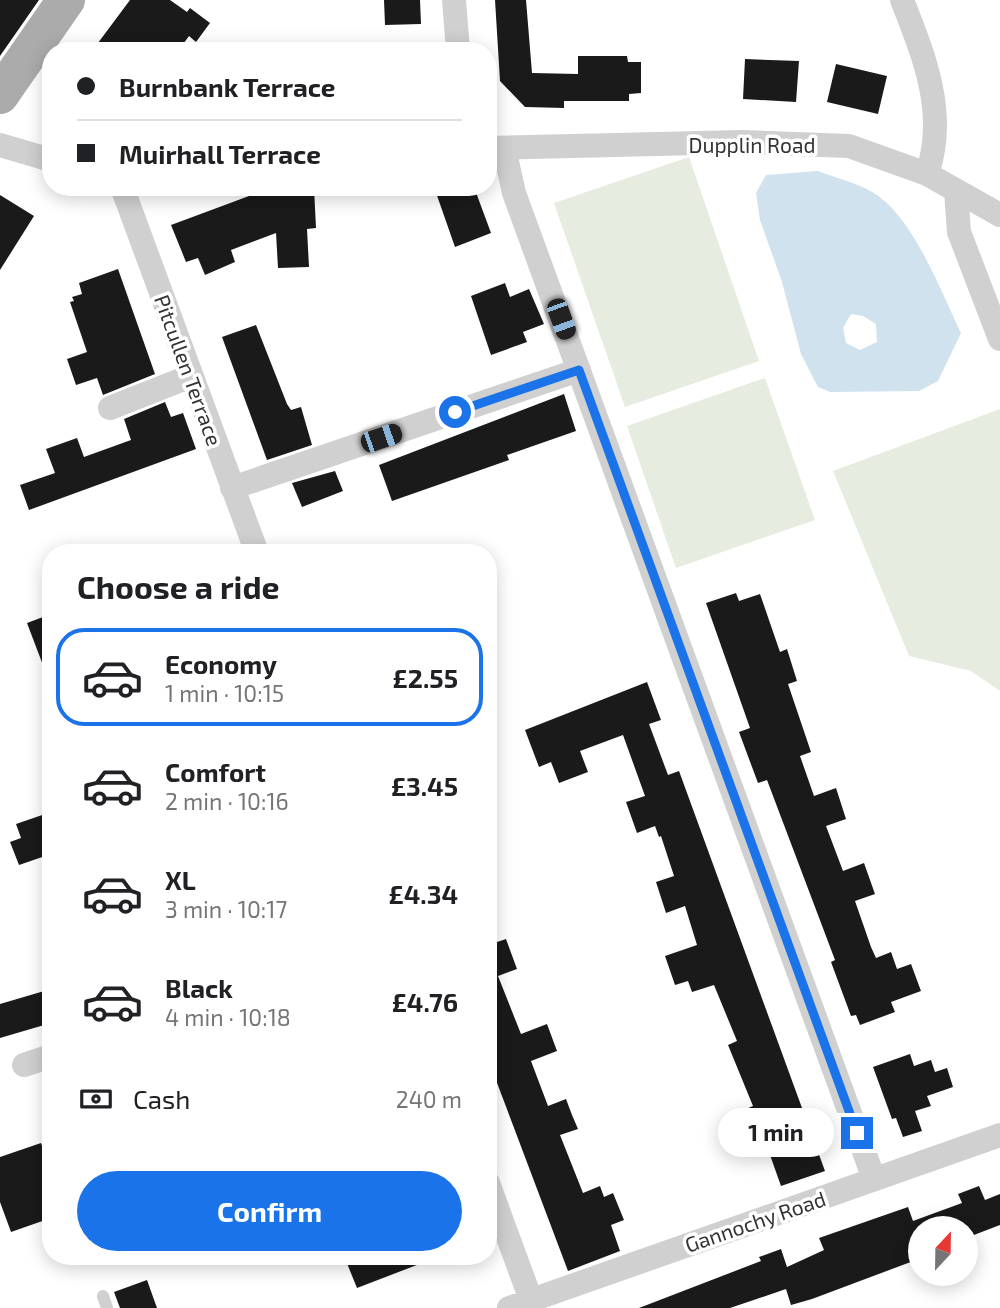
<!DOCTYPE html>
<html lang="en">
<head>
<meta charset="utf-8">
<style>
	body { margin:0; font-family:"Exo 2",sans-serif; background:#f2f2f2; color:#202124; height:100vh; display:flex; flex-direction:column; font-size:26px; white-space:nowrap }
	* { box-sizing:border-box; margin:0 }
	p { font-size:23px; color:#757577 }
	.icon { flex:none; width:38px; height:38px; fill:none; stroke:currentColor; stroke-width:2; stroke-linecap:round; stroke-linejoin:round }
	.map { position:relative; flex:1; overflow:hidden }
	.sheet { position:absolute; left:42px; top:544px; width:455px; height:721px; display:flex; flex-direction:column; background:#fff; border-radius:28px; box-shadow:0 4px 18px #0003 }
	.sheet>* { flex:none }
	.guide { position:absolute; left:42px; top:42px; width:455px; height:154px; border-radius:28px; box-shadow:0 4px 18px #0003; display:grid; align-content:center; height:154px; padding:0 35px; background:#fff }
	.needle { width:46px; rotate:22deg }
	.tools { position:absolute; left:908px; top:1216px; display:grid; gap:14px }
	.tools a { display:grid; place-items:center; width:70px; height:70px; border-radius:50%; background:#fff; box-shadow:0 4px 18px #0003; font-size:35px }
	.end { position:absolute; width:32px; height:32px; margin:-16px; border:9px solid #1a73e8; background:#fff; box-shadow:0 0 0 4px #fff }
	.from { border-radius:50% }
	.bubble { position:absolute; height:49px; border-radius:24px; background:#fff; box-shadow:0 4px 18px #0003; font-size:23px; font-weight:700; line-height:49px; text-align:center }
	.car { position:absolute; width:21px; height:42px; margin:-21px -10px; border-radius:9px; box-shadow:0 0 5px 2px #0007; background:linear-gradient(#222 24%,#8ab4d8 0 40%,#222 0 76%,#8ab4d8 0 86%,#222 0) }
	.guide b { display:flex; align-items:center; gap:24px; height:66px; font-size:26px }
	.guide b+b { border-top:2px solid #e0e0e0 }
	.guide i { width:18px; height:18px; background:#202124 }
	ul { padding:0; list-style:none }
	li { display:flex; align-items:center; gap:21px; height:98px; margin:0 14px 10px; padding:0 21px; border:4px solid transparent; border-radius:28px }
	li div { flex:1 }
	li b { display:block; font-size:26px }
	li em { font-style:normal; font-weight:700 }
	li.selected { border-color:#1a73e8 }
	li>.icon { width:63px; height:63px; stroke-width:1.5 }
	h2 { padding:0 35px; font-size:32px; line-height:84px }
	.pay { display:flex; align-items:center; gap:18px; height:77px; padding:0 35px; font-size:26px }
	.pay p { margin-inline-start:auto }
	.action { display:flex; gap:14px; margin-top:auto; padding:14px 35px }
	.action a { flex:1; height:80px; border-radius:42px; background:#1a73e8; color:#fff; font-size:28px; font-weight:700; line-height:80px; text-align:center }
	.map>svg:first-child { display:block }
	.green { fill:#e6ecdf }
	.water { fill:#cfe2ee; fill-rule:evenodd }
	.building { fill:#1a1a1a }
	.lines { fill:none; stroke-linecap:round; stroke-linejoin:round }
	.lane { stroke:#d0d0d0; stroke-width:12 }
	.street { stroke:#d0d0d0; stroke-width:24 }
	.primary { stroke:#ababab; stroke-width:38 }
	.route { stroke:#1a73e8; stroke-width:9 }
	.labels { text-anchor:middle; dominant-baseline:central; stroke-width:7; stroke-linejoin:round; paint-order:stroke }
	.street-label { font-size:21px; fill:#333; stroke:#fff }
</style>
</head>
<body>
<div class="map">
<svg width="1000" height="1308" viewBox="0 0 1000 1308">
	<rect width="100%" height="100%" fill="#fff"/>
	<path class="green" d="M689 157 759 361 625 407 554 203Z
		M765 378 815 520 676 568 627 426Z
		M1000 409V691L971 671 909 656 833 471Z"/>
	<path class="water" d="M818 171C836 178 858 183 874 193 914 218 941 292 961 333L938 381 919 391 830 392 818 387 801 354 782 282 760 220 756 193 766 175ZM851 314 863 316 876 324 877 342 860 350 846 343 843 328Z"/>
	<path class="building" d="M0 0H39L0 56Z
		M130 0H170L187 12 190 8 210 23 196 42 189 36 178 51H92Z
		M384 0H420L421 24 385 25Z
		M495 0H526L532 73 578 74V56H627L628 62H641V93L629 94V101H564V108L525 107 500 81Z
		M745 59 799 61 796 102 743 99Z
		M836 64 887 76 878 114 827 102Z
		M434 187H474L491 233 455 247Z
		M314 188 316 228 307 229 309 267 278 268 276 233 231 250 235 262 205 275 198 258 186 262 171 225 249 196V192Z
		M0 195 34 216 0 270Z
		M118 269 155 374 103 395 97 378 76 385 67 359 87 352 70 302 74 301 72 297 82 294 79 283Z
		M505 283 510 297 529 289 544 324 523 332 527 342 491 355 471 296Z
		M256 325 287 404 291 410 301 407 312 445 267 460 222 337Z
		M564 394 576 431 507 455 509 460 392 501 379 465Z
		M165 402 171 417 183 413 196 449 29 510 20 485 55 473 46 449 77 438 84 457 131 440 124 419Z
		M335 471 343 491 302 507 292 483Z
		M736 593 739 601 760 594 780 652 787 649 797 681 788 684 811 752 800 756 814 796 836 788 846 819 826 826 843 871 864 863 875 894 855 901 871 947 876 958 891 952 897 969 911 964 921 991 891 1002 895 1012 860 1025 856 1015 851 1016 831 962 835 960 767 780 758 783 739 732 750 728 706 603Z
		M51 614V680L49 681 27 623Z
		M647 682 661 720 649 724 668 775 679 771 825 1171 781 1186 770 1155 764 1157 746 1109 753 1106 728 1045 737 1041 714 985 692 992 688 981 675 985 665 956 697 945 685 906 666 913 656 882 674 876 661 836 659 837 655 826 637 833 626 802 645 796 623 735 580 751 588 772 559 783 551 762 539 767 525 730Z
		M51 812V854L19 865 10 842 21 838 16 824Z
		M506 939 517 969 498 976 521 1034 547 1024 557 1051 531 1061 548 1106 566 1099 572 1115 578 1129 560 1135 583 1193 600 1186 604 1197 613 1193 624 1220 611 1225 620 1251 568 1271 488 1059V945Z
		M51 989V1023L0 1038V1004Z
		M910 1054 914 1066 931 1060 935 1072 947 1068 953 1087 927 1096 931 1106 915 1111 922 1131 903 1137 896 1118 892 1119 873 1067Z
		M41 1143 51 1169V1186L44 1188 51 1218 11 1232 0 1202V1157Z
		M979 1186 985 1200 1000 1194V1225L966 1238V1228H920V1242L910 1245 916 1260 812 1299 791 1305 786 1289 730 1308H639L761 1261 759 1257 781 1249 787 1267 824 1250 819 1238 908 1207 913 1221 962 1203 958 1194Z
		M344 1256H435V1258L357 1288Z
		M147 1280 157 1308H120L114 1292Z"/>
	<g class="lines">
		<path class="lane" d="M103 1296 107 1308"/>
		<path class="street" d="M454 0 458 51
			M902 0C924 56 948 114 927 174
			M0 145 51 160
			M488 148 742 142 849 146 927 174 1000 215
			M504 148 514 193 874 1179
			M122 187 257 553
			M956 191 959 232 1000 339
			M110 408 191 376
			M232 488 579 370
			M24 1065 51 1056
			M488 1183 531 1300
			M509 1308 1000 1135"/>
		<path class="primary" d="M0 95 66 0"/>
	</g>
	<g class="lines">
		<path class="route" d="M455 412 579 370 857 1133"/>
	</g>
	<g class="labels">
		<g class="street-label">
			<text x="752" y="144">Dupplin Road</text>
			<text transform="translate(189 370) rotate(70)">Pitcullen Terrace</text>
			<text transform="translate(755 1221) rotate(-19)">Gannochy Road</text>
		</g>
	</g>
</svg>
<div class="tools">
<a><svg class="needle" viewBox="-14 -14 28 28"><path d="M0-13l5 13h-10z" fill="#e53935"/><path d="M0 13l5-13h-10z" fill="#757577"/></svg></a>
</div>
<i class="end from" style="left:455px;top:412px"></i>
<i class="end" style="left:857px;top:1133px"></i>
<div class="bubble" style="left:718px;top:1108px;width:116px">1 min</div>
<i class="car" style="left:561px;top:319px;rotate:160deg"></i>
<i class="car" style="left:381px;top:438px;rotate:71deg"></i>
<div class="guide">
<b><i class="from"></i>Burnbank Terrace</b>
<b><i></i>Muirhall Terrace</b>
</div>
<section class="sheet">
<h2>Choose a ride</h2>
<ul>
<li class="selected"><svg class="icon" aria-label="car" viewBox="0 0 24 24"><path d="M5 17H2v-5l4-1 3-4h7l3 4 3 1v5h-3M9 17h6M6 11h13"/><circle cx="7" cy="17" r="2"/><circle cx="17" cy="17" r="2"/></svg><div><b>Economy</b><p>1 min · 10:15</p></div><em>£2.55</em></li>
<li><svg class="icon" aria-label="car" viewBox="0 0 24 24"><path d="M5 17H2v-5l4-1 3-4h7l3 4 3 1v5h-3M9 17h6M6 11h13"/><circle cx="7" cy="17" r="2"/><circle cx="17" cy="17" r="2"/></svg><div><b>Comfort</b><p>2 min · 10:16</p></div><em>£3.45</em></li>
<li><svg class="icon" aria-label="car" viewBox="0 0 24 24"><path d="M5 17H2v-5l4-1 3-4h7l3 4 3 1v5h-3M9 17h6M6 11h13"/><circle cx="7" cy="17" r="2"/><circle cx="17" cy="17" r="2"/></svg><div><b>XL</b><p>3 min · 10:17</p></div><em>£4.34</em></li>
<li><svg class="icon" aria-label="car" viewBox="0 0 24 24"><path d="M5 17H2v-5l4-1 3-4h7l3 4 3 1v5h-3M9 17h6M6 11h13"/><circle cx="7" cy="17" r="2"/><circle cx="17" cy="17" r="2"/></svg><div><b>Black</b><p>4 min · 10:18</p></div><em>£4.76</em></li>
</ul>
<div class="pay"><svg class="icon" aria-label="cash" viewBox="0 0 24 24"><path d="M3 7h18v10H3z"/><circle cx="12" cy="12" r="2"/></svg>Cash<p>240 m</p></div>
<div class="action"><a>Confirm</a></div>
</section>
</div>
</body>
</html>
